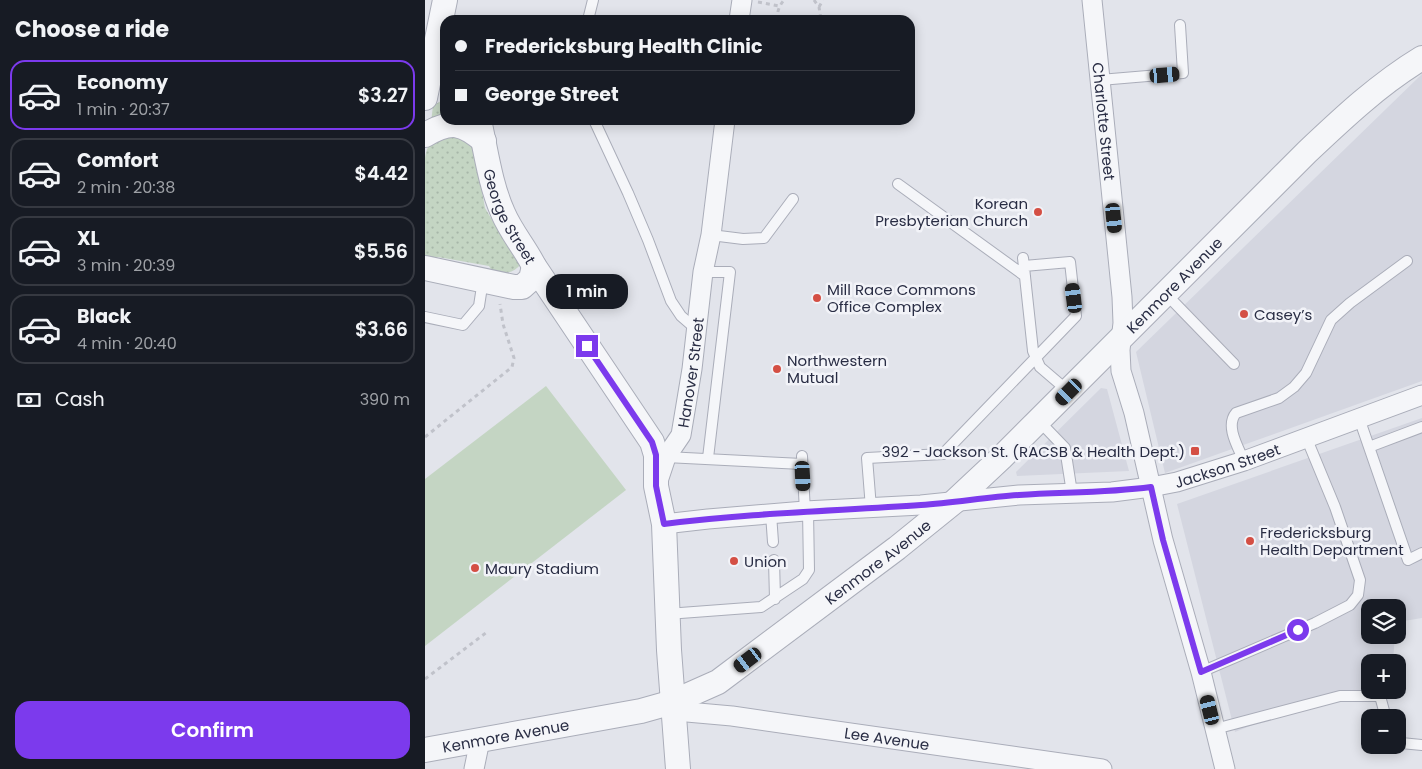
<!DOCTYPE html>
<html lang="en">
<head>
<meta charset="utf-8">
<style>
	body { margin:0; font-family:Poppins,sans-serif; background:#242831; color:#f1f3f6; height:100vh; display:flex; flex-direction:column; font-size:19px; white-space:nowrap }
	* { box-sizing:border-box; margin:0 }
	p { font-size:16px; color:#9ea1a6 }
	.icon { flex:none; width:28px; height:28px; fill:none; stroke:currentColor; stroke-width:2; stroke-linecap:round; stroke-linejoin:round }
	.map { position:relative; flex:1; overflow:hidden }
	.side { display:flex; flex-direction:column; background:#171b24; width:425px }
	.side>* { flex:none }
	.top-card { position:absolute; left:15px; top:15px; width:475px; height:110px; border-radius:15px; box-shadow:0 2px 12px #0003; display:grid; align-content:center; height:110px; padding:0 15px; background:#171b24 }
	.controls { position:absolute; left:936px; top:599px; display:grid; gap:10px }
	.controls a { display:grid; place-items:center; width:45px; height:45px; border-radius:10px; background:#171b24; box-shadow:0 2px 12px #0003; font-size:25px }
	.end { position:absolute; width:22px; height:22px; margin:-11px; border:6px solid #7c3aed; background:#fff; box-shadow:0 0 0 2px #fff }
	.from { border-radius:50% }
	.bubble { position:absolute; height:35px; border-radius:15px; background:#171b24; box-shadow:0 2px 12px #0003; font-size:16px; font-weight:600; line-height:35px; text-align:center }
	.car { position:absolute; width:15px; height:30px; margin:-15px -8px; border-radius:6px; box-shadow:0 0 4px 1px #0007; background:linear-gradient(#222 24%,#8ab4d8 0 40%,#222 0 76%,#8ab4d8 0 86%,#222 0) }
	.top-card b { display:flex; align-items:center; gap:18px; height:48px; font-size:19px }
	.top-card b+b { border-top:1px solid #363941 }
	.top-card i { width:12px; height:12px; background:#f1f3f6 }
	ul { padding:0; list-style:none }
	li { display:flex; align-items:center; gap:15px; height:70px; margin:0 10px 8px; padding:0 5px; border:2px solid #363941; border-radius:15px }
	li div { flex:1 }
	li b { display:block; font-size:19px }
	li em { font-style:normal; font-weight:600 }
	li.selected { border-color:#7c3aed }
	li>.icon { width:45px; height:45px; stroke-width:1.5 }
	h2 { padding:0 15px; font-size:22px; line-height:60px }
	.pay { display:flex; align-items:center; gap:12px; height:55px; padding:0 15px; font-size:19px }
	.pay p { margin-inline-start:auto }
	.button { display:flex; gap:10px; margin-top:auto; padding:10px 15px }
	.button a { flex:1; height:58px; border-radius:15px; background:#7c3aed; color:#fff; font-size:20px; font-weight:600; line-height:58px; text-align:center }
	main { display:flex; flex:1; min-height:0 }
	.map>svg:first-child { display:block }
	.built { fill:#d4d6e0 }
	.park { fill:url(#park-dots) }
	.garden { fill:#c4d5c3 }
	.lines { fill:none; stroke-linecap:round; stroke-linejoin:round }
	.service-casing { stroke:#aaadb9; stroke-width:12 }
	.minor-casing { stroke:#aaadb9; stroke-width:21 }
	.tertiary-casing { stroke:#aaadb9; stroke-width:26 }
	.path { stroke:#c0c2ca; stroke-width:3; stroke-dasharray:4 4; stroke-linecap:butt }
	.service { stroke:#f5f6f9; stroke-width:10 }
	.minor { stroke:#f5f6f9; stroke-width:19 }
	.tertiary { stroke:#f5f6f9; stroke-width:24 }
	.route { stroke:#7c3aed; stroke-width:6 }
	.poi-dot { fill:#d44f44; stroke:#f2f3f8; stroke-width:2 }
	.labels { text-anchor:middle; dominant-baseline:central; stroke-width:5; stroke-linejoin:round; paint-order:stroke }
	.street-label { font-size:15px; fill:#292d44; stroke:#f2f3f8 }
	.poi-label { font-size:15px; fill:#292d44; stroke:#f2f3f8; text-anchor:start }
</style>
</head>
<body>
<main>
<section class="side">
<h2>Choose a ride</h2>
<ul>
<li class="selected"><svg class="icon" aria-label="car" viewBox="0 0 24 24"><path d="M5 17H2v-5l4-1 3-4h7l3 4 3 1v5h-3M9 17h6M6 11h13"/><circle cx="7" cy="17" r="2"/><circle cx="17" cy="17" r="2"/></svg><div><b>Economy</b><p>1 min · 20:37</p></div><em>$3.27</em></li>
<li><svg class="icon" aria-label="car" viewBox="0 0 24 24"><path d="M5 17H2v-5l4-1 3-4h7l3 4 3 1v5h-3M9 17h6M6 11h13"/><circle cx="7" cy="17" r="2"/><circle cx="17" cy="17" r="2"/></svg><div><b>Comfort</b><p>2 min · 20:38</p></div><em>$4.42</em></li>
<li><svg class="icon" aria-label="car" viewBox="0 0 24 24"><path d="M5 17H2v-5l4-1 3-4h7l3 4 3 1v5h-3M9 17h6M6 11h13"/><circle cx="7" cy="17" r="2"/><circle cx="17" cy="17" r="2"/></svg><div><b>XL</b><p>3 min · 20:39</p></div><em>$5.56</em></li>
<li><svg class="icon" aria-label="car" viewBox="0 0 24 24"><path d="M5 17H2v-5l4-1 3-4h7l3 4 3 1v5h-3M9 17h6M6 11h13"/><circle cx="7" cy="17" r="2"/><circle cx="17" cy="17" r="2"/></svg><div><b>Black</b><p>4 min · 20:40</p></div><em>$3.66</em></li>
</ul>
<div class="pay"><svg class="icon" aria-label="cash" viewBox="0 0 24 24"><path d="M3 7h18v10H3z"/><circle cx="12" cy="12" r="2"/></svg>Cash<p>390 m</p></div>
<div class="button"><a>Confirm</a></div>
</section>
<div class="map">
<svg width="997" height="769" viewBox="0 0 997 769">
	<defs>
		<pattern id="park-dots" width="8" height="8" patternUnits="userSpaceOnUse" patternTransform="scale(1.25)"><rect width="8" height="8" fill="#c4d5c3"/><path d="M2 2h.1M6 6h.1" fill="none" stroke="#a8b7a9" stroke-width="1.8" stroke-linecap="round"/></pattern>
	</defs>
	<rect width="100%" height="100%" fill="#e2e4eb"/>
	<path class="built" d="M997 74V381L740 473 711 352Z
		M676 388 682 389 704 471 592 476 591 472Z
		M997 418V618L973 622 972 608H945V635H970L968 662H945V690H966L965 699 918 701 891 705 853 715 810 732 752 504Z"/>
	<path class="park" d="M20 91V119L6 122 8 106 19 99Z
		M19 133 48 140 60 208 79 240 88 241 96 264C88 274 79 274 67 271L64 266 13 257 6 262 0 260V158C2 145 6 140 19 133Z"/>
	<path class="garden" d="M121 386 201 490 0 646V479Z"/>
	<g class="lines">
		<defs>
			<path id="service" d="M163 20 168 0
				M675 80 758 73 755 25
				M169 120 203 193 223 240 246 301 256 316 271 329
				M473 184 600 276
				M286 235 318 239 339 238 368 199
				M598 258 608 351 615 367 643 391
				M278 272H305L283 458
				M741 294 809 364
				M0 317 38 325 54 306 58 280
				M934 418 983 560 997 553
				M614 421 640 448 647 493
				M944 447 997 427
				M377 456 380 511
				M241 457 377 464
				M819 461C813 447 800 426 811 413L854 398 869 387 881 373 906 320 925 303 982 261
				M446 508 442 458 518 454 651 316 645 262 599 266
				M346 514 348 542
				M349 560 350 599
				M242 614 336 607 378 579 384 570 383 511
				M776 672 890 623 925 605 933 595 935 580 910 507 881 437
				M790 729 915 696H955L961 718
				M972 737 976 743 997 745"/>
			<g id="minor">
				<path id="s1" d="M667 0 697 297 698 323 695 350 696 371 709 413 738 540 776 672 800 769"/>
				<path d="M314 20 317 0"/>
				<path id="s2" d="M234 478 241 457 256 435 267 369 278 272 286 235 300 120"/>
				<path id="s3" d="M239 524 283 519 380 511 496 505 594 495 687 492 726 487 752 482 819 461 997 395"/>
				<path id="s4" d="M248 702 262 712 307 716 677 769"/>
				<path d="M49 769 55 740"/>
			</g>
			<g id="tertiary">
				<path d="M0 98 20 0"/>
				<path id="s5" d="M54 120C61 151 65 184 78 213 86 232 100 248 109 266L227 442 231 455V486L239 524 244 650 253 769"/>
				<path d="M0 135C26 120 37 122 59 141"/>
				<path d="M0 268 89 287H97L106 279 109 266"/>
				<path id="s6" d="M0 750 216 711 248 702 293 682 472 548 529 502 576 458 882 152C918 118 954 84 997 58"/>
			</g>
		</defs>
		<use href="#service" class="service-casing"/>
		<use href="#minor" class="minor-casing"/>
		<use href="#tertiary" class="tertiary-casing"/>
		<path class="path" d="M389 0 394 7 396 20
			M333 2 354 6
			M394 7 398 0
			M352 20C352 12 354 6 359 0
			M0 437 87 367 89 358 78 324 75 304
			M0 679 62 632"/>
		<use href="#service" class="service"/>
		<use href="#minor" class="minor"/>
		<use href="#tertiary" class="tertiary"/>
	</g>
	<g class="lines">
		<path class="route" d="M162 346 227 442 231 455V486L239 524C325 513 410 511 496 505 529 503 561 497 594 495 639 492 681 493 726 487L738 540 776 672 873 630"/>
	</g>
	<g class="poi-dot">
		<circle cx="613" cy="212" r="5"/>
		<circle cx="392" cy="298" r="5"/>
		<circle cx="819" cy="314" r="5"/>
		<circle cx="352" cy="369" r="5"/>
		<rect x="765" y="446" width="10" height="10" rx="2.5"/>
		<circle cx="825" cy="541" r="5"/>
		<circle cx="309" cy="561" r="5"/>
		<circle cx="50" cy="568" r="5"/>
	</g>
	<g class="labels">
		<g class="street-label">
			<text stroke="none"><textPath href="#s1" startOffset="122">Charlotte Street</textPath></text>
			<text stroke="none"><textPath href="#s5" startOffset="102">George Street</textPath></text>
			<text stroke="none"><textPath href="#s6" startOffset="908">Kenmore Avenue</textPath></text>
			<text stroke="none"><textPath href="#s2" startOffset="112">Hanover Street</textPath></text>
			<text stroke="none"><textPath href="#s3" startOffset="568">Jackson Street</textPath></text>
			<text stroke="none"><textPath href="#s6" startOffset="502">Kenmore Avenue</textPath></text>
			<text stroke="none"><textPath href="#s6" startOffset="82">Kenmore Avenue</textPath></text>
			<text stroke="none"><textPath href="#s4" startOffset="219">Lee Avenue</textPath></text>
		</g>
		<g class="poi-label">
			<text x="603" y="203" text-anchor="end">Korean<tspan x="603" dy="17">Presbyterian Church</tspan></text>
			<text x="402" y="289">Mill Race Commons<tspan x="402" dy="17">Office Complex</tspan></text>
			<text x="829" y="314">Casey’s</text>
			<text x="362" y="360">Northwestern<tspan x="362" dy="17">Mutual</tspan></text>
			<text x="760" y="451" text-anchor="end">392 - Jackson St. (RACSB &amp; Health Dept.)</text>
			<text x="835" y="532">Fredericksburg<tspan x="835" dy="17">Health Department</tspan></text>
			<text x="319" y="561">Union</text>
			<text x="60" y="568">Maury Stadium</text>
		</g>
	</g>
</svg>
<div class="controls">
<a><svg class="icon" aria-label="layers" viewBox="0 0 24 24"><path d="M12 4l9 5-9 5-9-5zM3 14l9 5 9-5"/></svg></a>
<a>+</a>
<a>−</a>
</div>
<i class="end from" style="left:873px;top:630px"></i>
<i class="end" style="left:162px;top:346px"></i>
<div class="bubble" style="left:121px;top:274px;width:82px">1 min</div>
<i class="car" style="left:740px;top:75px;rotate:85deg"></i>
<i class="car" style="left:689px;top:218px;rotate:174deg"></i>
<i class="car" style="left:649px;top:298px;rotate:353deg"></i>
<i class="car" style="left:644px;top:392px;rotate:225deg"></i>
<i class="car" style="left:378px;top:476px;rotate:177deg"></i>
<i class="car" style="left:323px;top:660px;rotate:233deg"></i>
<i class="car" style="left:785px;top:710px;rotate:346deg"></i>
<div class="top-card">
<b><i class="from"></i>Fredericksburg Health Clinic</b>
<b><i></i>George Street</b>
</div>
</div>
</main>
</body>
</html>
